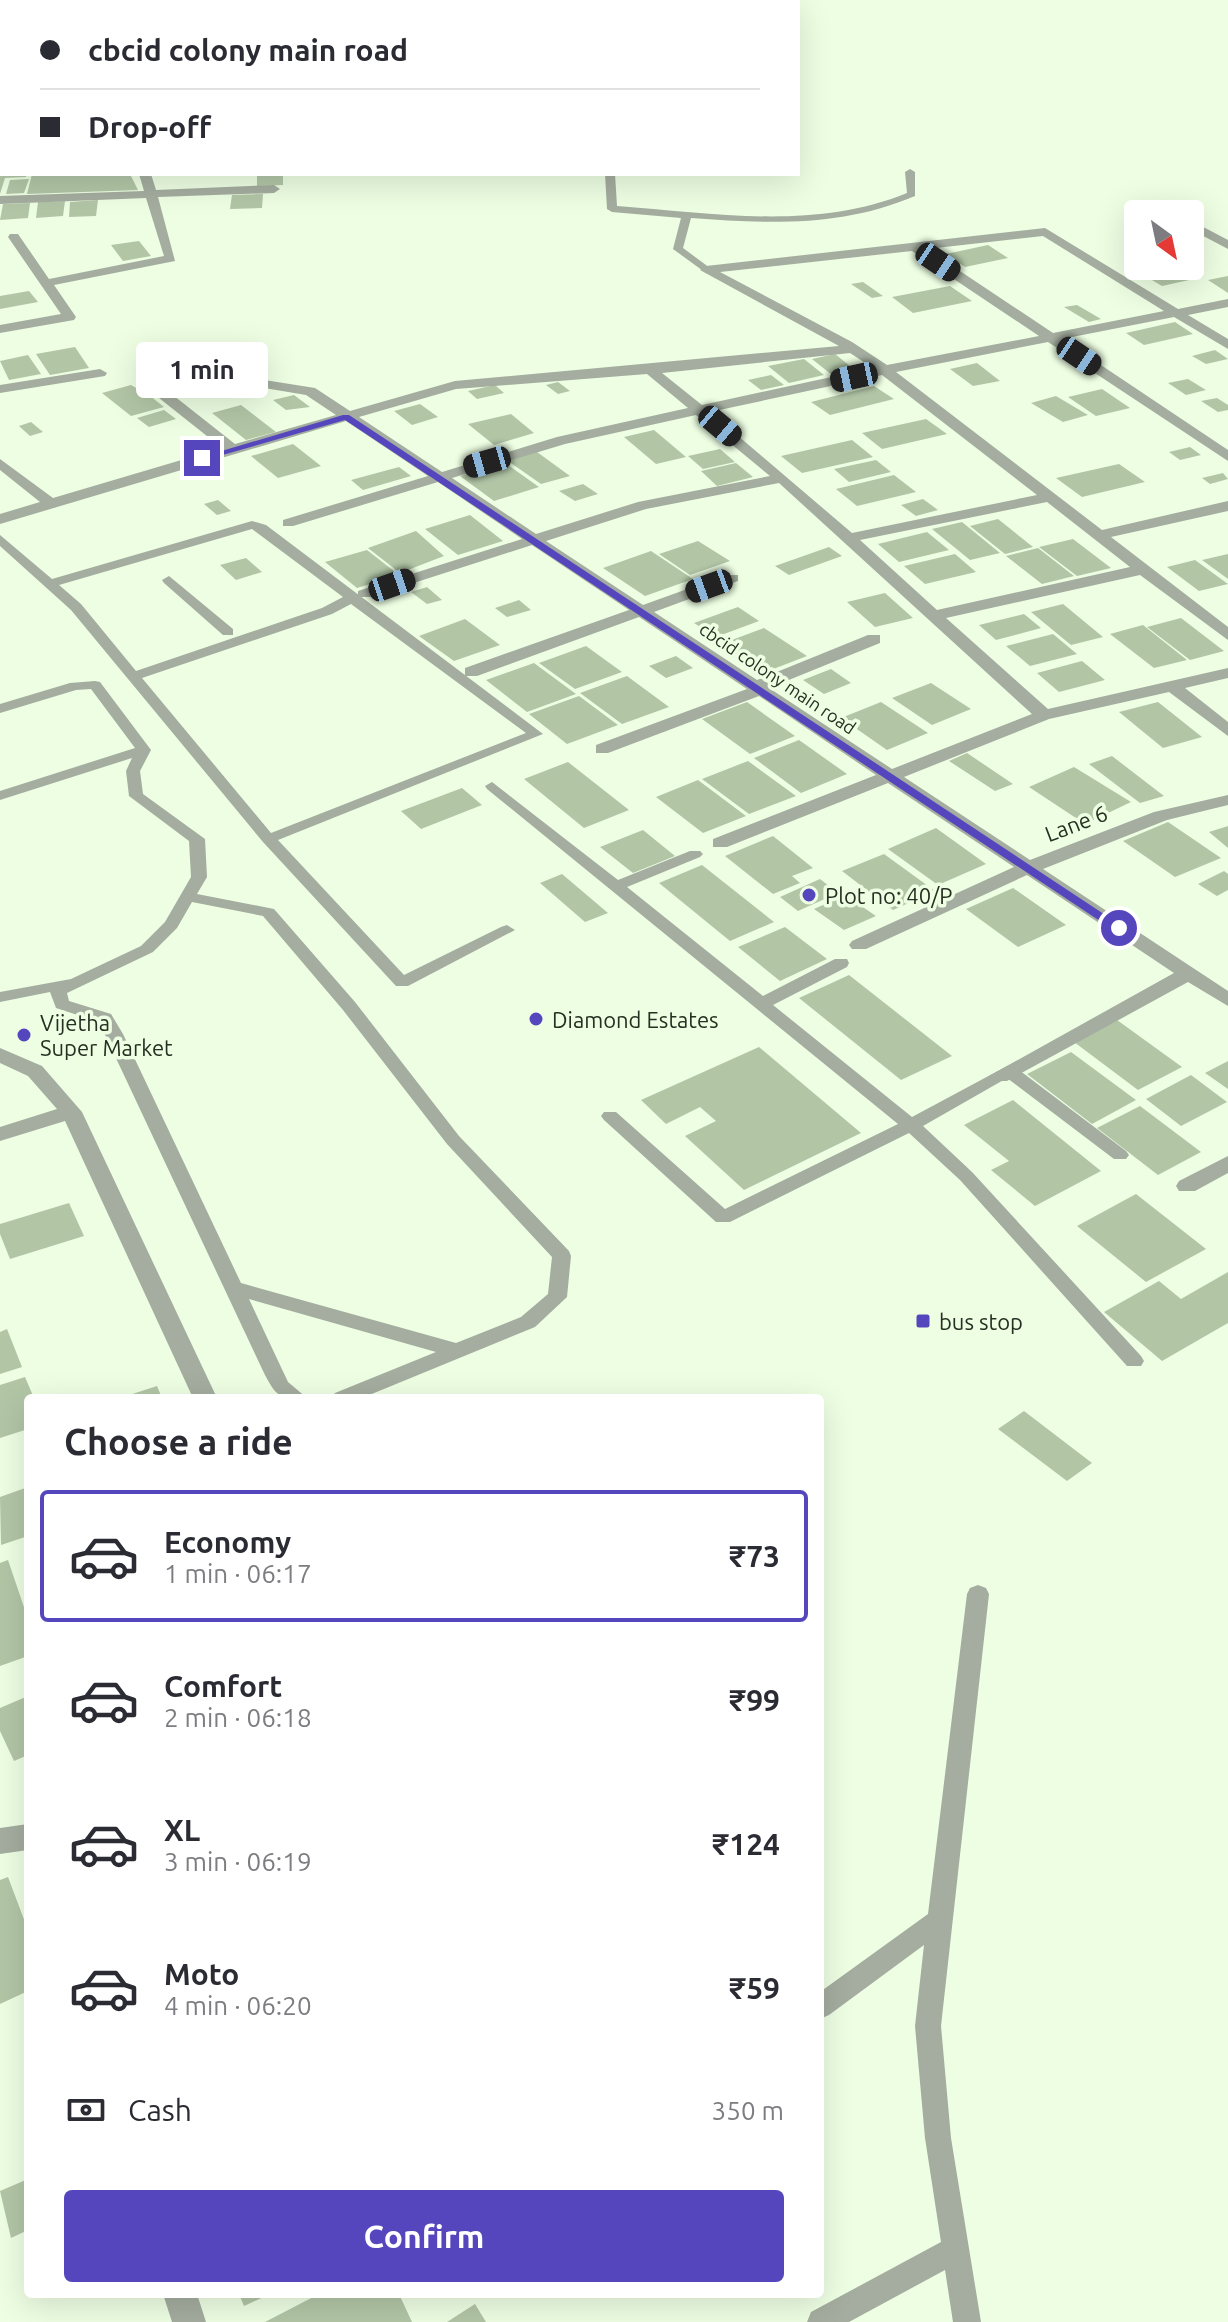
<!DOCTYPE html>
<html lang="en">
<head>
<meta charset="utf-8">
<style>
	body { margin:0; font-family:Ubuntu,sans-serif; background:#f2f2f3; color:#2b2b33; height:100vh; display:flex; flex-direction:column; font-size:30px; white-space:nowrap }
	* { box-sizing:border-box; margin:0 }
	p { font-size:26px; color:#7c7c81 }
	.icon { flex:none; width:44px; height:44px; fill:none; stroke:currentColor; stroke-width:2; stroke-linecap:round; stroke-linejoin:round }
	.map { position:relative; flex:1; overflow:hidden }
	.panel { position:absolute; left:24px; top:1394px; width:800px; height:904px; display:flex; flex-direction:column; background:#fff; border-radius:8px; box-shadow:0 8px 32px #0002 }
	.panel>* { flex:none }
	.top-card { position:absolute; left:0px; top:0px; width:800px; height:176px; box-shadow:0 8px 32px #0002; display:grid; align-content:center; height:176px; padding:0 40px; background:#fff }
	.needle { width:52px; rotate:147deg }
	.tools { position:absolute; left:1124px; top:200px; display:grid; gap:16px }
	.tools a { display:grid; place-items:center; width:80px; height:80px; border-radius:8px; background:#fff; box-shadow:0 8px 32px #0002; font-size:40px }
	.end { position:absolute; width:36px; height:36px; margin:-18px; border:10px solid #5646be; background:#fff; box-shadow:0 0 0 4px #fff }
	.from { border-radius:50% }
	.bubble { position:absolute; height:56px; border-radius:8px; background:#fff; box-shadow:0 8px 32px #0002; font-size:26px; font-weight:700; line-height:56px; text-align:center }
	.car { position:absolute; width:24px; height:48px; margin:-24px -12px; border-radius:10px; box-shadow:0 0 6px 2px #0007; background:linear-gradient(#222 24%,#8ab4d8 0 40%,#222 0 76%,#8ab4d8 0 86%,#222 0) }
	.top-card b { display:flex; align-items:center; gap:28px; height:76px; font-size:30px }
	.top-card b+b { border-top:2px solid #e1e1e2 }
	.top-card i { width:20px; height:20px; background:#2b2b33 }
	ul { padding:0; list-style:none }
	li { display:flex; align-items:center; gap:24px; height:132px; margin:0 16px 12px; padding:0 24px; border:4px solid transparent; border-radius:8px }
	li div { flex:1 }
	li b { display:block; font-size:30px }
	li em { font-style:normal; font-weight:700 }
	li.current { border-color:#5646be }
	li>.icon { width:72px; height:72px; stroke-width:1.5 }
	h2 { padding:0 40px; font-size:36px; line-height:96px }
	.pay { display:flex; align-items:center; gap:20px; height:88px; padding:0 40px; font-size:30px }
	.pay p { margin-inline-start:auto }
	.primary-button { display:flex; gap:16px; margin-top:auto; padding:16px 40px }
	.primary-button a { flex:1; height:92px; border-radius:8px; background:#5646be; color:#fff; font-size:32px; font-weight:700; line-height:92px; text-align:center }
	.map>svg:first-child { display:block }
	.building { fill:#b2c6a6 }
	.lines { fill:none; stroke-linecap:round; stroke-linejoin:round }
	.service { fill:#a4ad9f; fill-rule:evenodd }
	.minor { fill:#a4ad9f; fill-rule:evenodd }
	.route { fill:#5646be }
	.poi-dot { fill:#5646be; stroke:#edfee3; stroke-width:3 }
	.labels { text-anchor:middle; dominant-baseline:central; stroke-width:7; stroke-linejoin:round; paint-order:stroke }
	.far-street-label { font-size:18px; fill:#272f22; stroke:#edfee3 }
	.street-label { font-size:22px; fill:#272f22; stroke:#edfee3 }
	.poi-label { font-size:22px; fill:#272f22; stroke:#edfee3; text-anchor:start }
</style>
</head>
<body>
<div class="map">
<svg width="1228" height="2322" viewBox="0 0 1228 2322">
	<rect width="100%" height="100%" fill="#edfee3"/>
	<path class="building" d="M0 174H27L26 177 5 178 0 194Z
		M32 174H130L138 190 27 194Z
		M257 174H283V185L257 186Z
		M29 179 24 193 6 194 10 180Z
		M263 194 262 208 230 209 232 195Z
		M98 200 96 216 69 217 70 202Z
		M65 201 63 216 36 218 38 202Z
		M30 203 28 218 0 220 3 204Z
		M139 241 151 256 123 261 111 245Z
		M988 245 1008 258 965 267 946 254Z
		M1172 266H1183L1203 277 1162 286 1140 273Z
		M1228 276V293L1208 280Z
		M863 282 883 296 872 298 851 284Z
		M950 286 972 301 913 313 892 297Z
		M29 291 38 302 0 309V296Z
		M1077 305 1101 319 1089 322 1064 307Z
		M1175 322 1193 334 1144 345 1126 333Z
		M75 347 89 368 50 375 36 354Z
		M1215 350 1228 359 1206 364 1192 356Z
		M835 354 855 370 832 375 812 359Z
		M28 355 41 374 9 380 0 361Z
		M804 359 824 375 789 383 768 366Z
		M977 363 1000 381 973 386 950 369Z
		M771 375 784 385 761 390 748 380Z
		M1188 379 1206 390 1186 395 1168 383Z
		M558 382 570 391 558 394 546 385Z
		M131 385 149 395 164 407 131 416 102 393Z
		M495 385 504 393 477 399 468 391Z
		M874 386 894 399 830 415 811 402Z
		M1102 389 1130 408 1096 416 1068 397Z
		M294 395 310 407 286 410 273 400Z
		M1056 396 1088 415 1063 422 1031 403Z
		M1217 398 1228 405V410L1218 412 1201 401Z
		M420 404 438 417 412 425 394 411Z
		M241 405 276 432 246 440 212 413Z
		M164 410 176 419 149 427 137 418Z
		M511 414 534 433 494 445 468 424Z
		M926 419 947 434 882 449 862 433Z
		M31 422 43 432 30 436 19 426Z
		M654 430 686 457 656 464 624 437Z
		M852 440 873 457 802 473 781 456Z
		M293 444 321 466 278 478 251 456Z
		M1190 447 1201 455 1180 460 1169 452Z
		M720 449 735 462 703 469 688 456Z
		M537 452 570 476 541 484 508 461Z
		M876 460 891 472 849 482 834 469Z
		M505 463 539 487 494 501 460 476Z
		M736 463 753 477 717 486 701 471Z
		M1119 464 1145 482 1082 497 1056 478Z
		M399 467 411 476 363 490 351 480Z
		M1223 473 1228 479 1210 484 1202 478Z
		M894 475 916 492 857 506 836 489Z
		M583 484 598 494 575 501 559 491Z
		M923 499 938 510 916 516 901 505Z
		M218 500 231 511 217 515 204 504Z
		M470 515 503 541 458 555 425 529Z
		M998 519 1033 547 1005 554 970 526Z
		M962 522 1000 553 970 560 932 529Z
		M416 531 444 556 400 573 368 548Z
		M927 532 949 550 899 562 878 544Z
		M1073 539 1111 568 1077 576 1039 547Z
		M698 541 730 561 690 575 659 554Z
		M829 547 842 556 789 575 775 566Z
		M1038 548 1074 576 1042 584 1006 556Z
		M367 550 399 575 357 588 325 562Z
		M651 551 693 579 645 596 603 568Z
		M955 554 976 572 925 584 904 566Z
		M1228 554V579L1202 560Z
		M246 558 262 572 236 580 220 565Z
		M1195 560 1228 584 1199 591 1167 567Z
		M427 587 442 600 427 604 411 592Z
		M885 593 913 618 875 627 847 602Z
		M519 600 531 610 507 617 495 608Z
		M1063 604 1103 637 1071 645 1031 612Z
		M738 607 759 621 716 637 694 623Z
		M1024 614 1041 628 996 640 979 625Z
		M1181 618 1224 651 1190 660 1147 627Z
		M465 619 500 645 454 661 419 636Z
		M1143 625 1187 660 1154 668 1110 634Z
		M764 628 807 656 763 673 721 644Z
		M1053 634 1077 654 1030 666 1006 646Z
		M586 646 622 672 575 689 539 663Z
		M676 656 693 668 666 678 649 666Z
		M1082 661 1105 680 1059 692 1037 673Z
		M534 663 576 694 527 712 486 680Z
		M831 669 851 683 824 694 803 680Z
		M627 676 669 707 622 724 580 693Z
		M931 683 971 709 932 725 892 698Z
		M579 696 618 725 567 744 529 714Z
		M747 702 795 736 750 754 702 719Z
		M881 702 928 733 887 750 841 718Z
		M1158 702 1202 737 1163 748 1119 712Z
		M799 740 847 774 801 793 754 758Z
		M967 753 1013 784 995 791 949 761Z
		M1112 756 1164 796 1140 803 1089 764Z
		M748 761 796 796 749 814 702 779Z
		M568 762 629 810 584 828 524 779Z
		M1074 767 1131 802 1085 824 1029 787Z
		M698 780 746 816 703 833 656 797Z
		M462 788 482 805 421 829 401 811Z
		M1168 822 1221 858 1175 877 1123 841Z
		M1228 826V848L1209 832Z
		M936 828 986 864 938 885 888 849Z
		M643 830 675 856 633 873 600 847Z
		M773 836 813 868 792 876 800 883 773 894 725 856Z
		M884 854 935 891 893 910 842 871Z
		M702 865 774 922 730 941 659 883Z
		M1224 871 1228 874V890L1217 896 1198 884Z
		M562 874 608 913 585 922 540 883Z
		M820 879 838 893 798 911 780 897Z
		M1013 888 1066 925 1018 947 966 909Z
		M845 895 876 916 844 930 814 909Z
		M785 927 827 959 780 981 738 947Z
		M849 975 952 1056 901 1080 799 998Z
		M1117 1020 1182 1067 1138 1090 1074 1042Z
		M759 1047 861 1133 744 1190 685 1136 716 1121 700 1107 666 1124 641 1100Z
		M1071 1052 1136 1100 1092 1124 1027 1074Z
		M1228 1061V1089L1205 1073Z
		M1191 1075 1227 1102 1181 1126 1146 1099Z
		M1013 1100 1101 1171 1035 1206 991 1170 1009 1161 964 1125Z
		M1140 1106 1201 1152 1158 1175 1097 1128Z
		M1136 1194 1206 1249 1146 1282 1077 1226Z
		M69 1203 84 1236 10 1259 0 1234V1224Z
		M1228 1272V1323L1162 1361 1104 1312 1159 1281 1181 1299Z
		M7 1329 22 1367 0 1374V1332Z
		M25 1377 34 1398H28V1429L0 1438V1385Z
		M157 1386 162 1398H123V1397Z
		M1024 1411 1092 1463 1067 1481 998 1429Z
		M28 1487V1536L1 1545 0 1497Z
		M8 1560 28 1619V1656L0 1666V1563Z
		M28 1696V1755L14 1761 0 1731V1708Z
		M8 1877 28 1930V1991L0 2004V1880Z
		M28 2179V2230L11 2238 0 2191Z
		M239 2294H270L244 2306Z
		M319 2294H399L412 2322H265Z
		M475 2304 486 2322H447Z"/>
	<g class="lines">
		<path class="service" d="M910 169 915 172V196C842 227 769 224 691 218L683 248 710 268V272L706 273 673 249 681 218 612 212 607 209 605 174H615L617 206C713 213 814 231 907 193L905 172Z
			M252 521 266 525 543 734 278 840 404 975 501 927 507 925 515 930 408 986H396L263 842 71 610 0 546V535L52 579ZM252 529 343 597 322 608 136 671 81 604 59 585ZM351 604 526 733 271 833 142 678 332 614Z
			M169 576 233 629V635H223L164 583 162 580Z
			M95 681 100 682 151 750 140 771 143 794 205 839 207 877 197 894 274 909 355 1002 459 1136 569 1251 571 1256 567 1297 535 1327 362 1398H332L335 1393 436 1352 249 1299 288 1382 307 1398C279 1398 277 1398 264 1373L99 1022 56 1008 50 992 0 1002V992L71 979 141 946 165 922 191 877 189 841 129 796 126 771 132 758 0 800V791L135 748 91 689 76 690 0 713V704L70 683ZM192 902 263 916 343 1010 447 1144 552 1257 548 1294 521 1317 456 1343 241 1283 123 1034 111 1014 69 1001 67 993 153 952 177 928Z
			M492 782 618 880 690 851H700L703 854 700 857 627 887 763 996 835 959H847L849 963 847 967 773 1005 912 1117 1009 1065 1015 1067 1126 1151 1129 1155 1126 1159H1114L1007 1078 923 1126 972 1172 1141 1356 1144 1361 1141 1366H1127L960 1180 909 1133 730 1222H716L604 1120 601 1116 604 1112H616L725 1209 898 1124 487 789 485 786Z
			M978 1585 986 1588 989 1594 941 2026 951 2138 981 2322H953L945 2270 849 2322H807L811 2312 941 2242 925 2138 915 2026 924 1945 829 2015 820 2019V1992L928 1914 967 1594 970 1588Z"/>
		<path class="minor" d="M62 0H72L73 2H63Z
			M0 21H2V27H0Z
			M0 50H2V56H0Z
			M0 84H2V90H0Z
			M0 119H2V125H0Z
			M0 156H2V162H0Z
			M139 174H151L156 190 274 185 280 189 274 193 158 197 175 261 54 285 76 317 74 320 0 333V325L61 314 8 237 10 234H18L49 279 164 256 146 198 0 204V196L144 191Z
			M1190 220 1228 240V249L1190 229Z
			M1045 228 1178 309 1228 299V307L1188 315 1228 339V349L1174 317 1062 339 1228 450V461L1048 342 896 372 1102 530 1228 501V511L1111 537 1228 627V640L1140 575 946 618 1048 709 1228 668V678L1185 688 1228 722V736L1169 692 1049 719 904 777 1030 860 1154 812 1228 795V805L1167 820 1043 869 1228 991V1006L1188 982 1007 1081H993L989 1076 1174 973 1027 875 866 949H852L849 945 852 941 1014 867 888 783 727 847H713V839L876 775 759 696 608 753H596V745L747 689 639 617 477 676H465V668L629 610 532 545 370 597H358V591L522 539 438 482 293 526H283V520L428 476 346 421 0 524V514L40 502 0 470V459L53 498 222 448 154 394V388H164L235 444 336 415 306 395 253 386V380L258 379 315 388 350 411 455 381 839 346 700 270 706 266ZM1043 236 1164 311 1053 333 927 249ZM912 251 1039 336 887 365 852 342 720 272ZM850 353 873 368 702 405 662 373ZM647 374 688 408 557 437 442 472 359 417 456 389ZM882 375 1037 495 852 533 710 412ZM696 415 770 476 638 502 536 534 452 478 565 444ZM779 483 1032 714 892 769 769 688 880 643V635H868L757 680 654 612 738 581V575H726L643 605 546 541 646 509ZM1047 502 1130 567 937 610 860 540Z
			M100 369 107 373 105 376 0 393V385Z
			M0 1048 42 1066 82 1112 217 1398H193L65 1121 0 1141V1127L57 1109 28 1076 0 1063Z
			M1228 1156V1173L1195 1191H1179L1176 1186 1179 1181Z
			M28 1824V1850L0 1854V1828Z
			M163 2294H197L206 2322H172Z"/>
	</g>
	<path class="route" d="M343 415H349L1125 928 1115 931 345 420 205 460 198 458Z"/>
	<g class="poi-dot">
		<circle cx="809" cy="895" r="8"/>
		<circle cx="536" cy="1019" r="8"/>
		<circle cx="24" cy="1035" r="8"/>
		<rect x="915" y="1313" width="16" height="16" rx="4"/>
	</g>
	<g class="labels">
		<g class="far-street-label">
			<text transform="translate(778 678) rotate(34)">cbcid colony main road</text>
		</g>
		<g class="street-label">
			<text transform="translate(1076 823) rotate(-21)">Lane 6</text>
		</g>
		<g class="poi-label">
			<text x="825" y="895">Plot no: 40/P</text>
			<text x="552" y="1019">Diamond Estates</text>
			<text x="40" y="1022">Vijetha<tspan x="40" dy="25">Super Market</tspan></text>
			<text x="939" y="1321">bus stop</text>
		</g>
	</g>
</svg>
<div class="tools">
<a><svg class="needle" viewBox="-14 -14 28 28"><path d="M0-13l5 13h-10z" fill="#e53935"/><path d="M0 13l5-13h-10z" fill="#7c7c81"/></svg></a>
</div>
<i class="end from" style="left:1119px;top:928px"></i>
<i class="end" style="left:202px;top:458px"></i>
<div class="bubble" style="left:136px;top:342px;width:132px">1 min</div>
<i class="car" style="left:938px;top:262px;rotate:124deg"></i>
<i class="car" style="left:1079px;top:356px;rotate:124deg"></i>
<i class="car" style="left:854px;top:377px;rotate:258deg"></i>
<i class="car" style="left:720px;top:426px;rotate:130deg"></i>
<i class="car" style="left:487px;top:462px;rotate:254deg"></i>
<i class="car" style="left:392px;top:585px;rotate:71deg"></i>
<i class="car" style="left:709px;top:586px;rotate:250deg"></i>
<div class="top-card">
<b><i class="from"></i>cbcid colony main road</b>
<b><i></i>Drop-off</b>
</div>
<section class="panel">
<h2>Choose a ride</h2>
<ul>
<li class="current"><svg class="icon" aria-label="car" viewBox="0 0 24 24"><path d="M5 17H2v-5l4-1 3-4h7l3 4 3 1v5h-3M9 17h6M6 11h13"/><circle cx="7" cy="17" r="2"/><circle cx="17" cy="17" r="2"/></svg><div><b>Economy</b><p>1 min · 06:17</p></div><em>₹73</em></li>
<li><svg class="icon" aria-label="car" viewBox="0 0 24 24"><path d="M5 17H2v-5l4-1 3-4h7l3 4 3 1v5h-3M9 17h6M6 11h13"/><circle cx="7" cy="17" r="2"/><circle cx="17" cy="17" r="2"/></svg><div><b>Comfort</b><p>2 min · 06:18</p></div><em>₹99</em></li>
<li><svg class="icon" aria-label="car" viewBox="0 0 24 24"><path d="M5 17H2v-5l4-1 3-4h7l3 4 3 1v5h-3M9 17h6M6 11h13"/><circle cx="7" cy="17" r="2"/><circle cx="17" cy="17" r="2"/></svg><div><b>XL</b><p>3 min · 06:19</p></div><em>₹124</em></li>
<li><svg class="icon" aria-label="car" viewBox="0 0 24 24"><path d="M5 17H2v-5l4-1 3-4h7l3 4 3 1v5h-3M9 17h6M6 11h13"/><circle cx="7" cy="17" r="2"/><circle cx="17" cy="17" r="2"/></svg><div><b>Moto</b><p>4 min · 06:20</p></div><em>₹59</em></li>
</ul>
<div class="pay"><svg class="icon" aria-label="cash" viewBox="0 0 24 24"><path d="M3 7h18v10H3z"/><circle cx="12" cy="12" r="2"/></svg>Cash<p>350 m</p></div>
<div class="primary-button"><a>Confirm</a></div>
</section>
</div>
</body>
</html>
